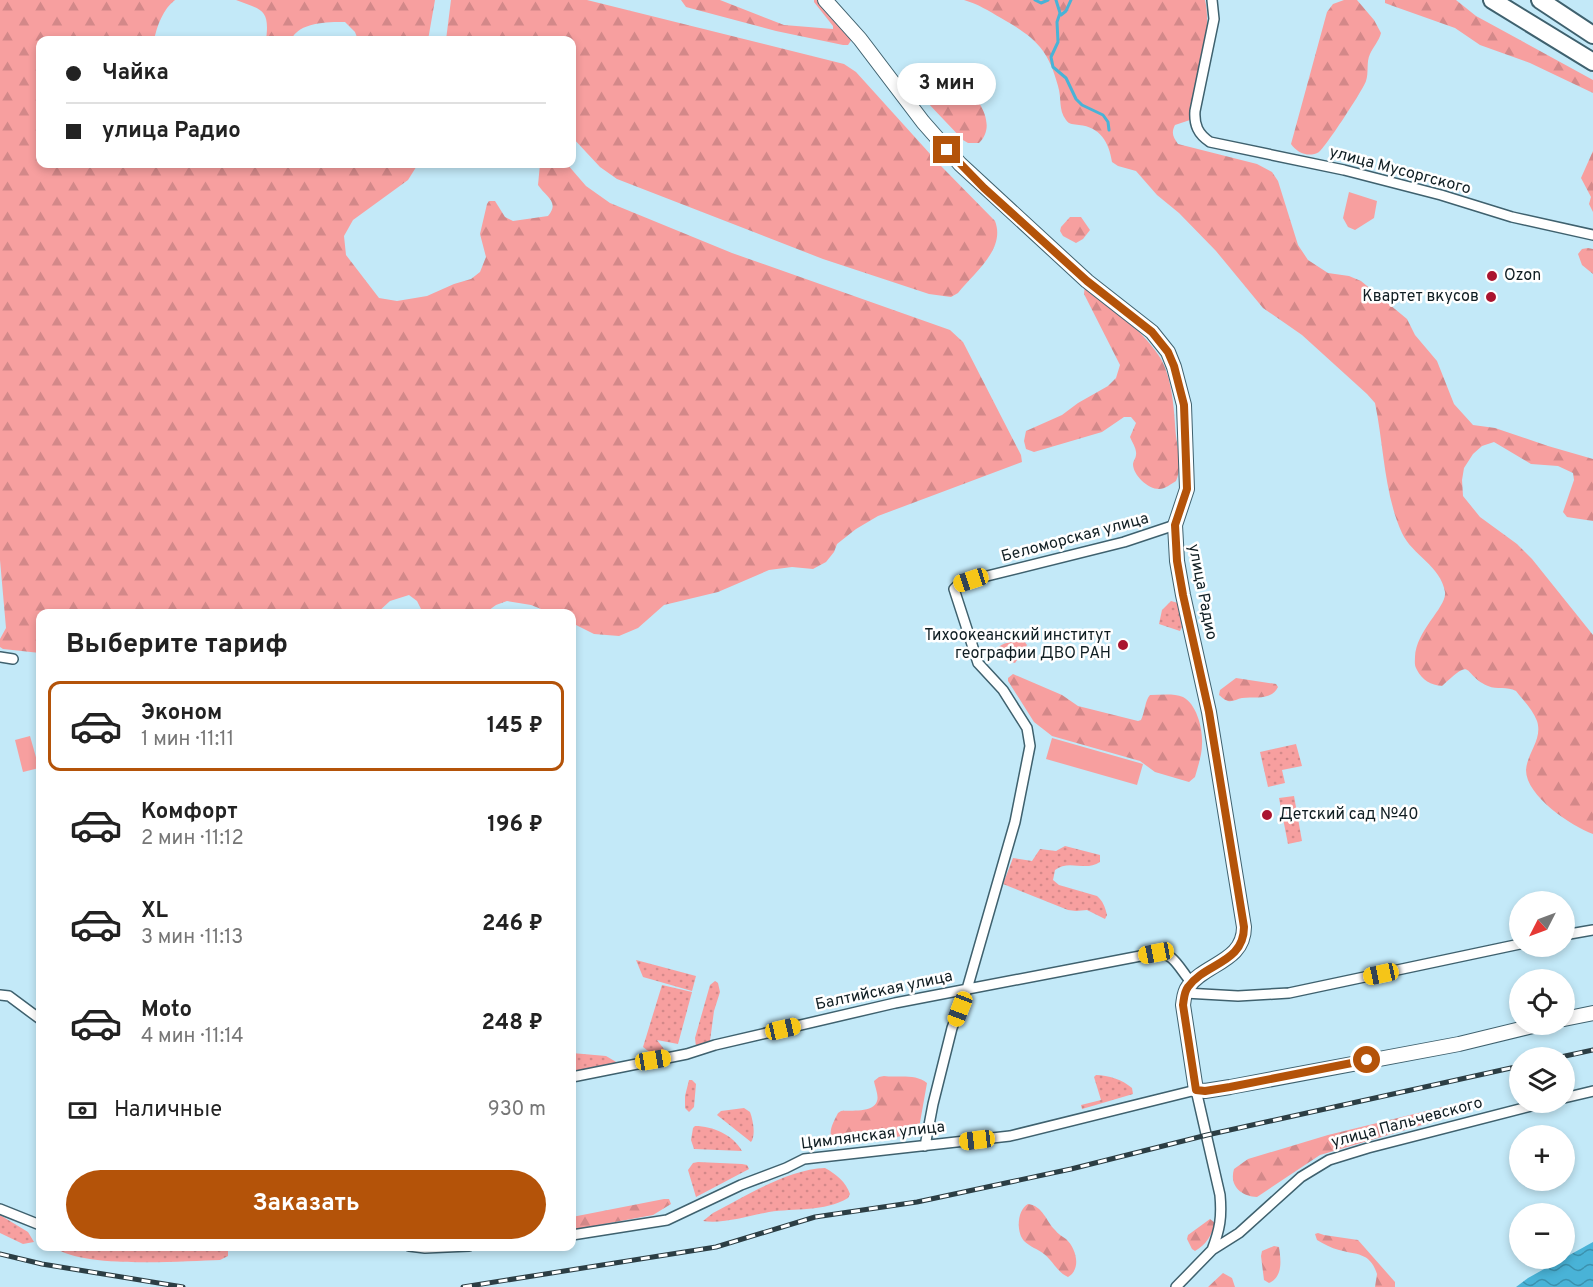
<!DOCTYPE html>
<html lang="ru">
<head>
<meta charset="utf-8">
<style>
	body { margin:0; font-family:Overpass,sans-serif; background:#f2f2f2; color:#222; height:100vh; display:flex; flex-direction:column; font-size:22px; white-space:nowrap }
	* { box-sizing:border-box; margin:0 }
	p { font-size:20px; color:#767676 }
	.icon { flex:none; width:33px; height:33px; fill:none; stroke:currentColor; stroke-width:2; stroke-linecap:round; stroke-linejoin:round }
	.map { position:relative; flex:1; overflow:hidden }
	.side { position:absolute; left:36px; top:609px; width:540px; height:642px; display:flex; flex-direction:column; background:#fff; border-radius:12px; box-shadow:0 3px 9px #0003 }
	.side>* { flex:none }
	.guide { position:absolute; left:36px; top:36px; width:540px; height:132px; border-radius:12px; box-shadow:0 3px 9px #0003; display:grid; align-content:center; height:132px; padding:0 30px; background:#fff }
	.needle { width:39px; rotate:228deg }
	.buttons { position:absolute; left:1509px; top:891px; display:grid; gap:12px }
	.buttons a { display:grid; place-items:center; width:66px; height:66px; border-radius:50%; background:#fff; box-shadow:0 3px 9px #0003; font-size:30px }
	.end { position:absolute; width:27px; height:27px; margin:-14px; border:8px solid #b45309; background:#fff; box-shadow:0 0 0 3px #fff }
	.from { border-radius:50% }
	.bubble { position:absolute; height:42px; border-radius:21px; background:#fff; box-shadow:0 3px 9px #0003; font-size:20px; font-weight:700; line-height:42px; text-align:center }
	.car { position:absolute; width:18px; height:36px; margin:-18px -9px; border-radius:8px; box-shadow:0 0 4px 2px #0007; background:linear-gradient(#f5c518 24%,#345 0 40%,#f5c518 0 76%,#345 0 86%,#f5c518 0) }
	.guide b { display:flex; align-items:center; gap:21px; height:57px; font-size:22px }
	.guide b+b { border-top:2px solid #e0e0e0 }
	.guide i { width:15px; height:15px; background:#222 }
	ul { padding:0; list-style:none }
	li { display:flex; align-items:center; gap:18px; height:90px; margin:0 12px 9px; padding:0 18px; border:3px solid transparent; border-radius:12px }
	li div { flex:1 }
	li b { display:block; font-size:22px }
	li em { font-style:normal; font-weight:700 }
	li.selected { border-color:#b45309 }
	li>.icon { width:54px; height:54px; stroke-width:1.5 }
	h2 { padding:0 30px; font-size:27px; line-height:72px }
	.pay { display:flex; align-items:center; gap:15px; height:66px; padding:0 30px; font-size:22px }
	.pay p { margin-inline-start:auto }
	.primary-button { display:flex; gap:12px; margin-top:auto; padding:12px 30px }
	.primary-button a { flex:1; height:69px; border-radius:36px; background:#b45309; color:#fff; font-size:24px; font-weight:700; line-height:69px; text-align:center }
	.map>svg:first-child { display:block }
	.grass { fill:url(#grass-dots) }
	.forest { fill:url(#forest-firs) }
	.garden { fill:#f79f9f }
	.water { fill:url(#water-waves) }
	.lines { fill:none; stroke-linecap:round; stroke-linejoin:round }
	.stream { stroke:#49b3d7; stroke-width:3 }
	.minor-casing { stroke:#3f616e; stroke-width:12 }
	.secondary-casing { stroke:#3f616e; stroke-width:16 }
	.trunk-casing { stroke:#3f616e; stroke-width:20 }
	.minor { stroke:#fff; stroke-width:9 }
	.secondary { stroke:#fff; stroke-width:14 }
	.trunk { stroke:#fff; stroke-width:16 }
	.rail-casing { stroke:#2c3e44; stroke-width:5 }
	.rail { stroke:#fff; stroke-width:3; stroke-dasharray:9; stroke-linecap:butt }
	.route { stroke:#b45309; stroke-width:8 }
	.poi-dot { fill:#aa142f; stroke:#fff; stroke-width:2 }
	.labels { text-anchor:middle; dominant-baseline:central; stroke-width:5; stroke-linejoin:round; paint-order:stroke }
	.street-label { font-size:16px; fill:#101e23; stroke:#fff }
	.poi-label { font-size:16px; fill:#101e23; stroke:#fff; text-anchor:start }
</style>
</head>
<body>
<div class="map">
<svg width="1593" height="1287" viewBox="0 0 1593 1287">
	<defs>
		<pattern id="grass-dots" width="8" height="8" patternUnits="userSpaceOnUse" patternTransform="scale(1.5)"><rect width="8" height="8" fill="#f79f9f"/><path d="M2 2h.1M6 6h.1" fill="none" stroke="#d38889" stroke-width="1.8" stroke-linecap="round"/></pattern>
		<pattern id="forest-firs" width="22" height="20" patternUnits="userSpaceOnUse" patternTransform="scale(1.5)"><rect width="22" height="20" fill="#f79f9f"/><path d="M5 1l3.5 6h-7zM16 11l3.5 6h-7z" fill="#d38889"/></pattern>
		<pattern id="water-waves" width="16" height="10" patternUnits="userSpaceOnUse" patternTransform="scale(1.5)"><rect width="16" height="10" fill="#49b3d7"/><path d="M0 5q4-4 8 0t8 0" fill="none" stroke="#3b91ae"/></pattern>
	</defs>
	<rect width="100%" height="100%" fill="#c3e9f8"/>
	<path class="grass" d="M1171 601 1178 603 1182 627 1180 631 1159 624 1162 610Z
		M1296 744 1302 766 1282 770 1285 783 1268 787 1260 752Z
		M1294 796 1302 841 1288 844 1279 798Z
		M1065 846 1100 855V862C1085 872 1069 859 1055 870L1053 880 1059 885 1097 896C1103 901 1105 907 1107 915L1105 919 1087 910 1076 911 1068 910 1003 884 1013 858 1032 861 1040 849 1056 851Z
		M636 960 696 976 692 991 643 977Z
		M715 981 718 983 720 992 714 1011 710 1041 709 1044 696 1047 695 1038 710 985Z
		M662 985 692 992 678 1044 657 1040 667 1053V1057L652 1054 643 1047Z
		M572 1053 606 1056 618 1063 572 1073Z
		M1096 1075C1108 1075 1123 1080 1132 1088L1133 1094 1082 1109 1081 1105 1101 1100 1094 1077Z
		M689 1080H692L696 1084 694 1107 689 1112 685 1108V1096Z
		M744 1108 750 1112C753 1120 756 1135 751 1142L717 1115 721 1111Z
		M695 1126C713 1126 733 1135 742 1151L694 1149 691 1140 693 1128Z
		M698 1162 742 1164 747 1165 749 1169 696 1197 688 1170 693 1163Z
		M825 1168C836 1174 846 1182 850 1194L848 1198C824 1212 795 1208 769 1212 748 1216 723 1224 703 1221L713 1213C745 1197 788 1169 825 1168Z
		M0 1215 28 1232 34 1242 23 1244 0 1233Z
		M54 1247H215L228 1251V1256L220 1260C182 1261 82 1269 54 1247Z"/>
	<path class="forest" d="M0 0H175C163 9 157 26 154 40H40V164H418L408 180 353 220 344 236 346 255 379 298 397 301 427 296 454 284 471 279 480 272 486 257 480 234 487 204 489 201H495L505 217 513 221 548 216C560 202 546 197 538 185L540 164H567L586 186 610 203 732 253 950 330 963 342 1021 455 1022 462 878 516 856 529 837 544 834 552 826 562 813 569 792 567 769 570 718 592 664 605 638 628 619 636 594 634 572 623V614L551 613 531 605 507 601 496 605 485 613H423L417 601 409 595 390 601 377 613 40 614V653L3 649 0 647V639L6 628 0 560Z
		M236 0H435L428 40H358L355 32 345 22C327 22 299 22 291 40H266C270 9 262 10 236 0Z
		M451 0H587L844 64 856 72 941 166 995 221C1006 249 974 273 958 293L951 297 929 294 823 259 617 179 600 167 572 137V40H446Z
		M681 0H720L784 25 833 29V26L814 2V0H821L852 39 848 45H843L776 31 686 7Z
		M964 0H1205C1213 34 1196 85 1190 120L1175 125C1171 133 1173 137 1178 144L1257 164 1272 172 1278 181 1298 245 1308 260 1328 273 1349 276 1361 281 1407 319 1415 335 1437 361 1454 404 1473 425 1495 428 1548 446 1593 459V521L1567 517 1563 512 1574 480 1573 473 1558 466 1531 464 1494 442 1482 446 1473 454 1464 468 1462 480 1463 496 1480 517 1517 544 1532 559 1593 635V834C1571 826 1526 796 1526 770 1527 753 1543 739 1537 721 1533 710 1523 700 1516 691 1507 686 1497 690 1488 686 1461 674 1475 655 1442 686 1431 685 1422 680 1417 670 1414 665 1415 662 1415 657 1416 630 1447 607 1445 592 1441 566 1412 555 1402 533 1384 494 1384 446 1375 403L1367 394 1302 335 1263 308 1216 251 1179 213 1157 195 1136 171 1118 166 1112 162C1109 142 1100 127 1079 125 1074 124 1069 125 1066 120 1058 109 1062 99 1058 86 1048 48 1034 37 1001 18 989 11 978 4 964 0Z
		M1344 0H1357L1374 20 1381 33C1379 41 1373 47 1370 54 1366 62 1369 73 1366 81 1363 90 1325 148 1319 152 1309 158 1297 153 1291 144L1327 12 1333 4Z
		M1385 0H1456L1476 16 1593 80V93L1530 63 1480 45 1455 28 1393 6 1385 3Z
		M914 69C929 70 950 77 963 86 980 98 997 126 979 143H968L963 140 907 81 905 75 909 70Z
		M1593 151V212L1589 204 1591 197 1581 178Z
		M1070 217H1081L1090 230 1083 239 1076 243 1063 236 1060 231 1061 227Z
		M1588 248 1593 249V274L1582 265 1578 254 1582 249Z
		M1085 285 1091 286C1112 307 1146 334 1161 359 1173 381 1174 411 1176 436 1178 450 1182 468 1176 481 1171 484 1165 489 1159 489 1148 489 1133 475 1133 464 1133 461 1136 458 1136 455 1137 449 1132 442 1130 437L1136 423 1131 417H1124L1102 432 1034 452 1026 449 1024 441 1026 431 1062 415 1078 403 1108 386 1116 378 1120 365 1084 294Z
		M1024 641 1027 645 1015 663 995 657 994 652C1001 641 1012 642 1024 641Z
		M1013 674 1062 695 1078 706 1138 721 1141 720C1145 712 1145 700 1150 695 1161 695 1173 693 1183 697 1197 704 1203 730 1202 744 1202 755 1198 766 1195 777L1189 782 1155 772 1140 761 1052 736 1034 722 1008 681V678Z
		M1236 678 1276 684 1278 687C1271 701 1255 696 1242 698 1237 699 1233 702 1228 701 1223 699 1223 698 1219 695L1220 690Z
		M884 1076C897 1078 915 1073 927 1083L919 1128C907 1141 854 1141 835 1143 826 1134 833 1123 838 1113L841 1111C850 1110 874 1113 877 1101 879 1096 875 1087 874 1081L879 1077Z
		M1451 1105 1457 1109 1458 1111 1453 1116 1320 1155 1257 1197C1241 1196 1229 1186 1234 1169L1248 1159 1328 1135Z
		M664 1199H669L671 1204 653 1215 572 1230V1217Z
		M1028 1204C1043 1206 1046 1221 1055 1230 1058 1234 1062 1236 1066 1239 1076 1248 1082 1269 1068 1277 1057 1272 1053 1261 1044 1254 1038 1249 1030 1247 1024 1241 1016 1232 1017 1210 1028 1204Z
		M1210 1219 1215 1223C1212 1235 1206 1245 1195 1251L1192 1249 1187 1239 1188 1235Z
		M1318 1233 1324 1235 1358 1240 1395 1282V1287H1375L1377 1274C1370 1252 1357 1255 1339 1250 1331 1248 1324 1244 1317 1240L1315 1234Z
		M1274 1246 1279 1247C1281 1260 1283 1277 1269 1283L1264 1280 1261 1256 1262 1251Z
		M1223 1273 1232 1278 1235 1287H1208Z"/>
	<path class="garden" d="M1349 192 1377 201 1374 218 1355 230 1348 227 1343 218Z
		M30 736 39 768 23 772 15 740Z
		M1052 738 1143 764 1137 785 1046 759Z"/>
	<path class="water" d="M1593 1242V1287H1516L1528 1278Z"/>
	<g class="lines">
		<path class="stream" d="M1035 0 1041 3 1048 0
			M1056 0 1060 13 1057 22 1058 42 1051 57 1053 67 1066 78 1076 99 1082 105 1103 115 1108 122 1109 130
			M1061 15 1066 11 1071 0"/>
		<defs>
			<path id="minor" d="M1212 0 1214 19 1195 111C1194 125 1198 134 1210 142L1344 170 1441 195 1512 217 1593 235
				M0 657 13 659
				M1564 935 1593 930
				M1185 993 1238 996 1289 993 1520 944
				M0 995 9 996 40 1019
				M572 1077 687 1054 715 1045 895 1003 1156 953C1174 951 1181 972 1192 983
				M1564 1098 1593 1091
				M925 1146 933 1104 952 1028 967 989 1015 822 1030 746 1027 728 1003 690 978 663 954 589 959 584 971 580 1124 542 1175 525
				M0 1209 40 1225
				M572 1235 667 1220 741 1185 786 1168 804 1159 1010 1136 1196 1090 1220 1195C1222 1217 1220 1229 1212 1250
				M409 1246 425 1248 469 1246
				M1176 1287 1212 1250 1239 1233 1301 1177 1329 1160 1368 1148 1547 1102"/>
			<path id="secondary" d="M825 0 860 39 923 122 960 164 1087 281 1152 332 1168 352 1174 367 1184 405 1187 489 1175 525 1177 561 1183 595 1209 712 1244 927C1244 962 1205 963 1188 987 1184 992 1184 999 1183 1005L1196 1090 1205 1091 1230 1087 1459 1044 1541 1024
				M1564 1019 1593 1013"/>
			<path id="trunk" d="M1492 0 1593 62
				M1540 0 1593 35"/>
		</defs>
		<use href="#minor" class="minor-casing"/>
		<use href="#secondary" class="secondary-casing"/>
		<use href="#trunk" class="trunk-casing"/>
		<use href="#minor" class="minor"/>
		<use href="#secondary" class="secondary"/>
		<use href="#trunk" class="trunk"/>
		<defs>
			<path id="rail" d="M1556 1058 1593 1050
				M0 1254 42 1264 183 1287
				M463 1287 716 1247 815 1217 917 1202 1071 1169 1207 1135 1520 1066"/>
		</defs>
		<use href="#rail" class="rail-casing"/>
		<use href="#rail" class="rail"/>
	</g>
	<g class="lines">
		<path class="route" d="M947 150 984 188 1087 281 1152 332 1168 352 1174 366 1184 405 1187 489 1175 525 1177 561 1183 595 1209 712 1244 927C1244 963 1205 963 1188 987 1184 992 1184 999 1183 1005L1196 1090 1205 1091 1230 1087 1367 1060"/>
	</g>
	<g class="poi-dot">
		<circle cx="1492" cy="276" r="6"/>
		<circle cx="1491" cy="297" r="6"/>
		<circle cx="1123" cy="645" r="6"/>
		<circle cx="1267" cy="815" r="6"/>
	</g>
	<g class="labels">
		<g class="street-label">
			<text transform="translate(1400 171) rotate(15)">улица Мусоргского</text>
			<text transform="translate(1075 538) rotate(-15)">Беломорская улица</text>
			<text transform="translate(1202 592) rotate(79)">улица Радио</text>
			<text transform="translate(884 991) rotate(-12)">Балтийская улица</text>
			<text transform="translate(1407 1123) rotate(-15)">улица Пальчевского</text>
			<text transform="translate(873 1136) rotate(-7)">Цимлянская улица</text>
		</g>
		<g class="poi-label">
			<text x="1504" y="276">Ozon</text>
			<text x="1479" y="297" text-anchor="end">Квартет вкусов</text>
			<text x="1111" y="636" text-anchor="end">Тихоокеанский институт<tspan x="1111" dy="18">географии ДВО РАН</tspan></text>
			<text x="1279" y="815">Детский сад №40</text>
		</g>
	</g>
</svg>
<div class="buttons">
<a><svg class="needle" viewBox="-14 -14 28 28"><path d="M0-13l5 13h-10z" fill="#e53935"/><path d="M0 13l5-13h-10z" fill="#767676"/></svg></a>
<a><svg class="icon" aria-label="locate" viewBox="0 0 24 24"><circle cx="12" cy="12" r="6"/><path d="M12 2v4M12 18v4M2 12h4M18 12h4"/></svg></a>
<a><svg class="icon" aria-label="layers" viewBox="0 0 24 24"><path d="M12 4l9 5-9 5-9-5zM3 14l9 5 9-5"/></svg></a>
<a>+</a>
<a>−</a>
</div>
<i class="end from" style="left:1367px;top:1060px"></i>
<i class="end" style="left:947px;top:150px"></i>
<div class="bubble" style="left:897px;top:63px;width:99px">3 мин</div>
<i class="car" style="left:971px;top:580px;rotate:252deg"></i>
<i class="car" style="left:1156px;top:953px;rotate:259deg"></i>
<i class="car" style="left:1381px;top:974px;rotate:258deg"></i>
<i class="car" style="left:960px;top:1009px;rotate:201deg"></i>
<i class="car" style="left:783px;top:1029px;rotate:77deg"></i>
<i class="car" style="left:653px;top:1060px;rotate:81deg"></i>
<i class="car" style="left:977px;top:1140px;rotate:263deg"></i>
<div class="guide">
<b><i class="from"></i>Чайка</b>
<b><i></i>улица Радио</b>
</div>
<section class="side">
<h2>Выберите тариф</h2>
<ul>
<li class="selected"><svg class="icon" aria-label="car" viewBox="0 0 24 24"><path d="M5 17H2v-5l4-1 3-4h7l3 4 3 1v5h-3M9 17h6M6 11h13"/><circle cx="7" cy="17" r="2"/><circle cx="17" cy="17" r="2"/></svg><div><b>Эконом</b><p>1 мин · 11:11</p></div><em>145 ₽</em></li>
<li><svg class="icon" aria-label="car" viewBox="0 0 24 24"><path d="M5 17H2v-5l4-1 3-4h7l3 4 3 1v5h-3M9 17h6M6 11h13"/><circle cx="7" cy="17" r="2"/><circle cx="17" cy="17" r="2"/></svg><div><b>Комфорт</b><p>2 мин · 11:12</p></div><em>196 ₽</em></li>
<li><svg class="icon" aria-label="car" viewBox="0 0 24 24"><path d="M5 17H2v-5l4-1 3-4h7l3 4 3 1v5h-3M9 17h6M6 11h13"/><circle cx="7" cy="17" r="2"/><circle cx="17" cy="17" r="2"/></svg><div><b>XL</b><p>3 мин · 11:13</p></div><em>246 ₽</em></li>
<li><svg class="icon" aria-label="car" viewBox="0 0 24 24"><path d="M5 17H2v-5l4-1 3-4h7l3 4 3 1v5h-3M9 17h6M6 11h13"/><circle cx="7" cy="17" r="2"/><circle cx="17" cy="17" r="2"/></svg><div><b>Moto</b><p>4 мин · 11:14</p></div><em>248 ₽</em></li>
</ul>
<div class="pay"><svg class="icon" aria-label="cash" viewBox="0 0 24 24"><path d="M3 7h18v10H3z"/><circle cx="12" cy="12" r="2"/></svg>Наличные<p>930 m</p></div>
<div class="primary-button"><a>Заказать</a></div>
</section>
</div>
</body>
</html>
